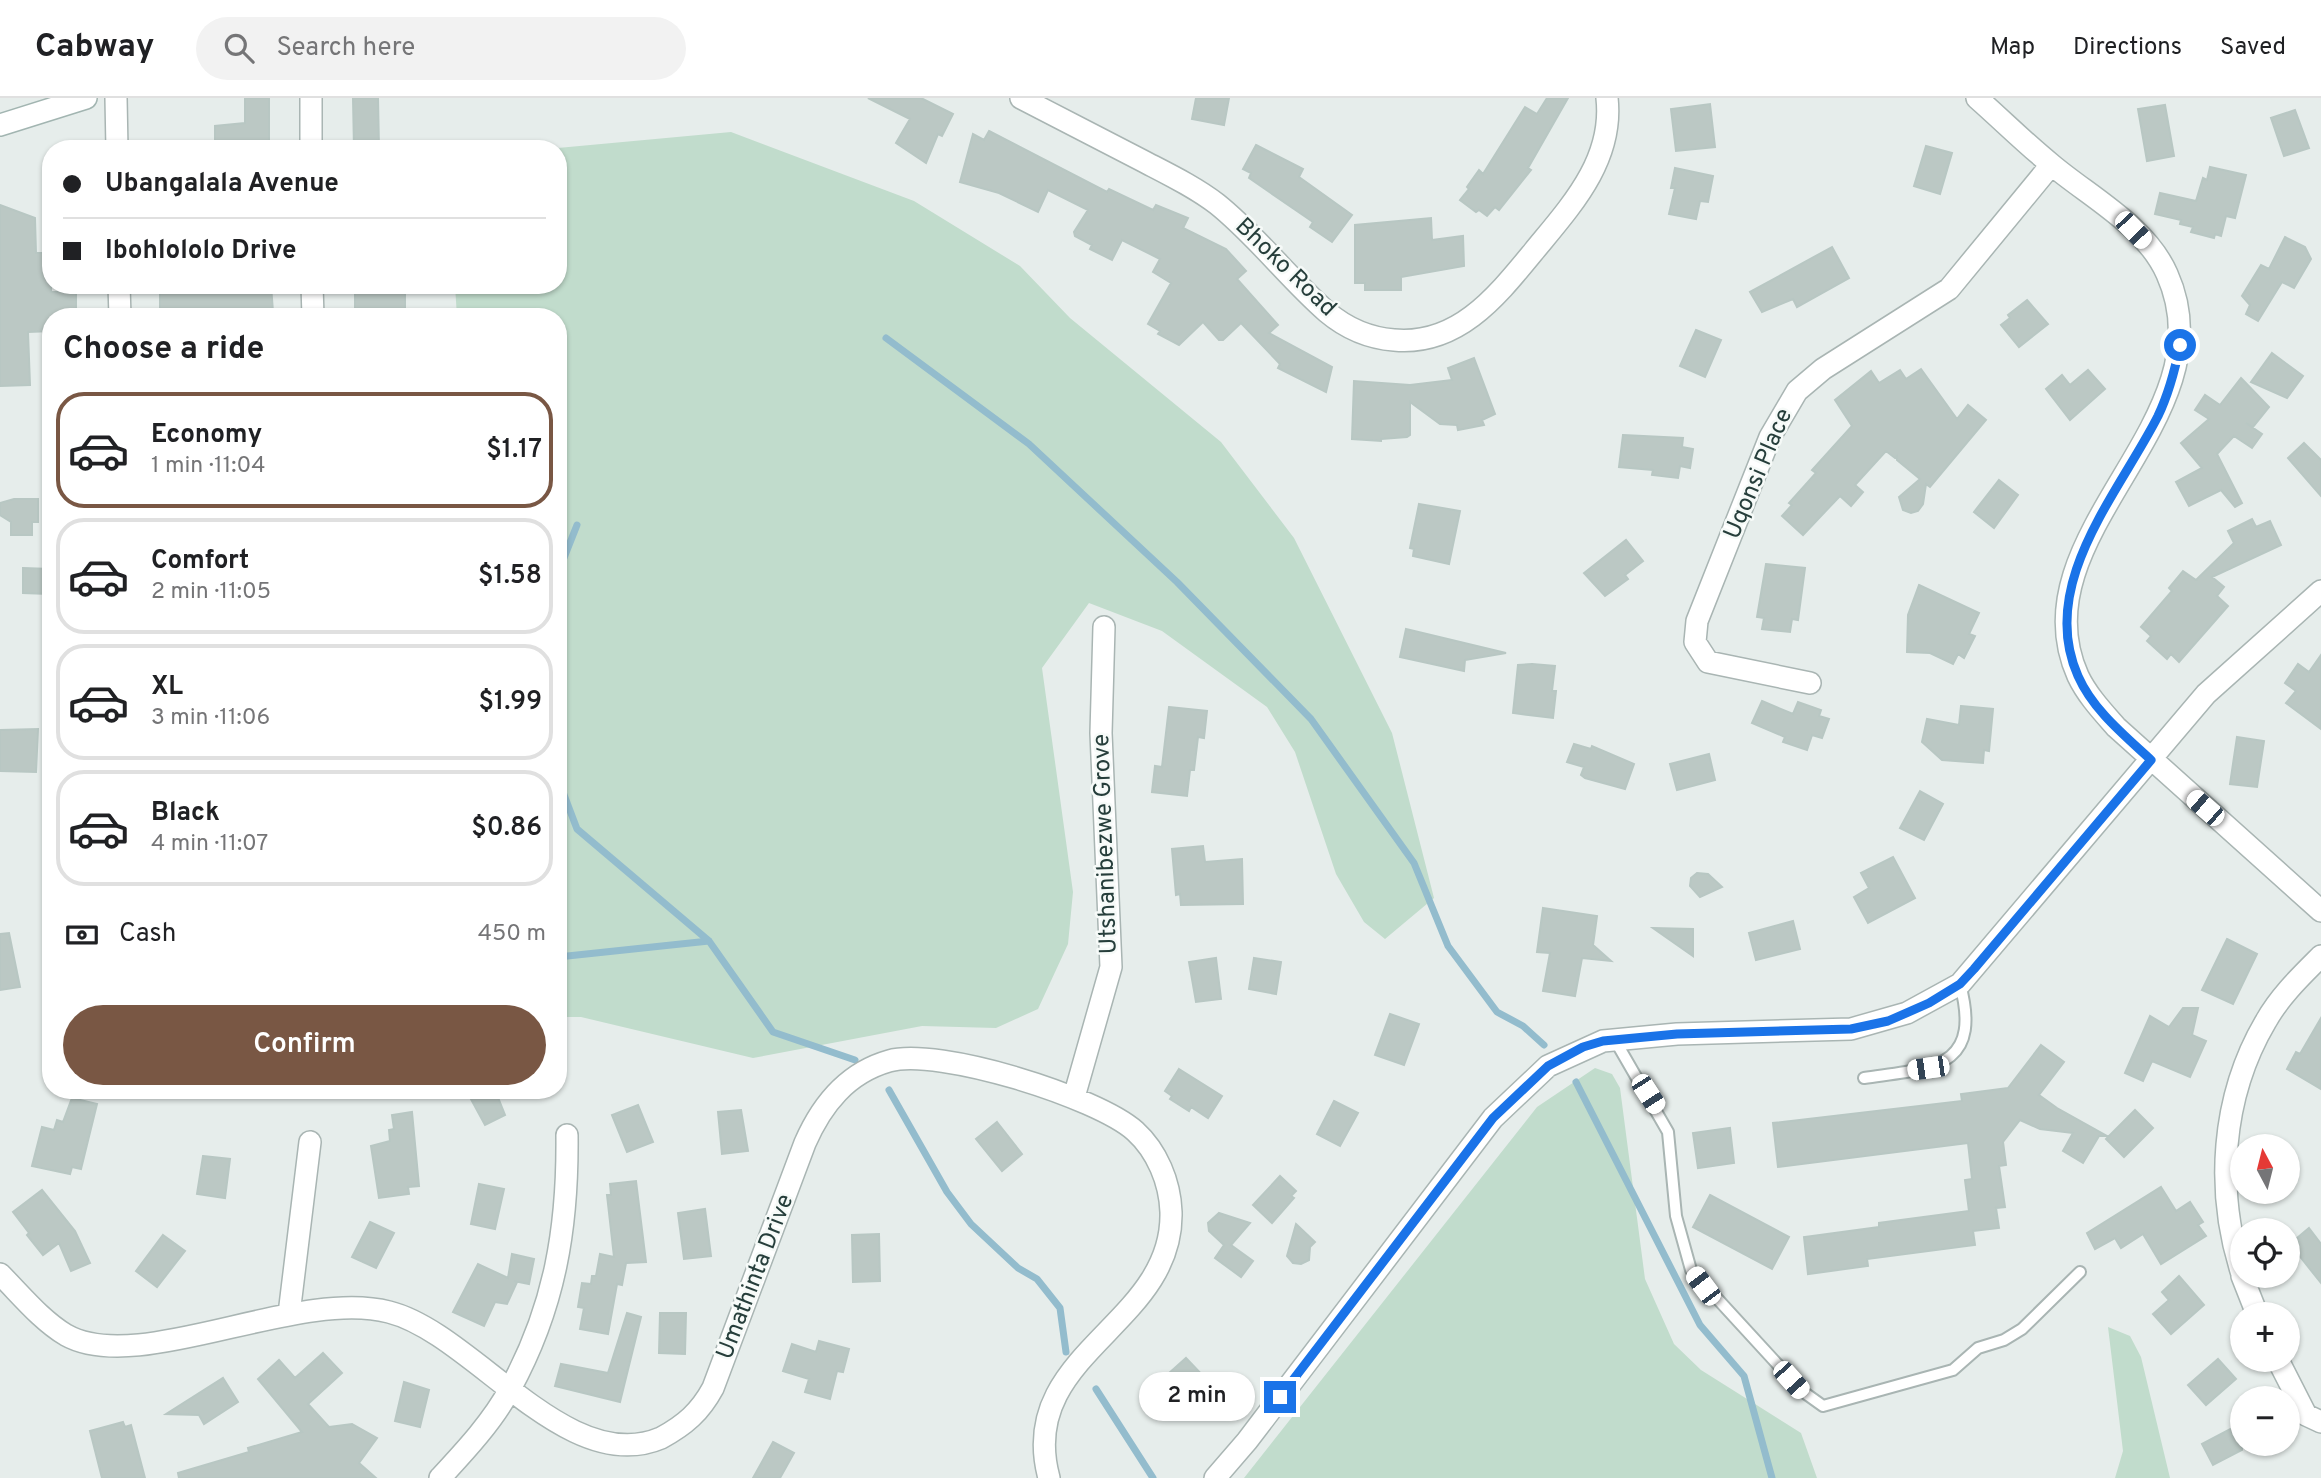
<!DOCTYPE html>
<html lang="en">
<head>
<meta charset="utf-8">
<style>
	body { margin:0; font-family:Overpass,sans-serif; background:#f2f2f2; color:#202124; height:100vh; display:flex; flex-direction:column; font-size:26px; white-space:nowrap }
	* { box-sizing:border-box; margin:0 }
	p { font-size:23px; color:#757577 }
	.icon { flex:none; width:38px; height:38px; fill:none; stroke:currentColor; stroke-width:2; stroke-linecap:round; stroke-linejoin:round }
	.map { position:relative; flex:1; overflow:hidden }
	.side { position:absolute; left:42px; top:210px; width:525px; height:791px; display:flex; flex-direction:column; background:#fff; border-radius:28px; box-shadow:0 2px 5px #0004 }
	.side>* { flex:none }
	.top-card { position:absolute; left:42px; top:42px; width:525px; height:154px; border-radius:28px; box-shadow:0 2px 5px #0004; display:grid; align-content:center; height:154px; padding:0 21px; background:#fff }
	.needle { width:46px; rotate:353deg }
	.controls { position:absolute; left:2230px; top:1036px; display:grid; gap:14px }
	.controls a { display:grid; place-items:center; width:70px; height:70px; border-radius:50%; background:#fff; box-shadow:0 2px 5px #0004; font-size:35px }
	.end { position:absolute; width:32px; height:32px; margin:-16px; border:9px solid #1a73e8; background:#fff; box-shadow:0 0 0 4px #fff }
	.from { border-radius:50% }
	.bubble { position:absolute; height:49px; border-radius:24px; background:#fff; box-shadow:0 2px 5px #0004; font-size:23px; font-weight:600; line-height:49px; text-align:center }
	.car { position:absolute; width:21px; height:42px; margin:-21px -10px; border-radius:9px; box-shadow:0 0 5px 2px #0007; background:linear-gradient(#fff 24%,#345 0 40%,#fff 0 76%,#345 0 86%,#fff 0) }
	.top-card b { display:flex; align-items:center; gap:24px; height:66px; font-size:26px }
	.top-card b+b { border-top:2px solid #e0e0e0 }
	.top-card i { width:18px; height:18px; background:#202124 }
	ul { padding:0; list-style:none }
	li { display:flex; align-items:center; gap:21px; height:116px; margin:0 14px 10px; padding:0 7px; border:4px solid #e0e0e0; border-radius:28px }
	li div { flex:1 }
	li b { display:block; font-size:26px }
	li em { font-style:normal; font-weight:600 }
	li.current { border-color:#795744 }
	li>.icon { width:63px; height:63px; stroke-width:1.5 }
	h2 { padding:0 21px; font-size:32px; line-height:84px }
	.pay { display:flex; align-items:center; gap:18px; height:77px; padding:0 21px; font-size:26px }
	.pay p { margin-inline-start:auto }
	.button { display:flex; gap:14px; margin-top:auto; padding:14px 21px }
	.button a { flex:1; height:80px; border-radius:42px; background:#795744; color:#fff; font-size:28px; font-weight:600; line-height:80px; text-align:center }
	header { display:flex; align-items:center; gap:42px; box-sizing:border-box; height:98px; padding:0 35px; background:#fff; border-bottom:2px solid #e0e0e0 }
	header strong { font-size:33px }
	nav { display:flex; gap:38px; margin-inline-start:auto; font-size:24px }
	.search { width:490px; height:63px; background:#f2f2f2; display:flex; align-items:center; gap:18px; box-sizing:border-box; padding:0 24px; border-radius:38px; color:#757577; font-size:26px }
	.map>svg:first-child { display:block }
	.green { fill:#c1dccc }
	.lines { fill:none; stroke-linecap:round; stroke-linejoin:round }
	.stream { stroke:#93bccd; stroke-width:7 }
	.building { fill:#bbc8c4; stroke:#b8c7c3; stroke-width:2 }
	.lane-casing { stroke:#a9b5b3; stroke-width:14 }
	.street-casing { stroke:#a9b5b3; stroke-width:24 }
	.secondary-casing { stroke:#a2b5b1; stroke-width:24 }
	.lane { stroke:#fff; stroke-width:10 }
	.street { stroke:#fff; stroke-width:21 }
	.secondary { stroke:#fff; stroke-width:21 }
	.route { stroke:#1a73e8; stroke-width:9 }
	.labels { text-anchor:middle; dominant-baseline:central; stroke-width:5; stroke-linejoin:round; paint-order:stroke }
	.street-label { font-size:24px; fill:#263e3b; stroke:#f6faf8 }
</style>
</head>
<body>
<header>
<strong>Cabway</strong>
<div class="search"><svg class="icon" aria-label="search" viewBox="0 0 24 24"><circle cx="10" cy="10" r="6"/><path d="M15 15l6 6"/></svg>Search here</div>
<nav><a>Map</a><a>Directions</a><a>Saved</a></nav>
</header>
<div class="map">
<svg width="2321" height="1380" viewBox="0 0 2321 1380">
	<rect width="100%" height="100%" fill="#e6edeb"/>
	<path class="green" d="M731 34 914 103 1020 168 1070 220 1221 344 1294 440 1392 635 1434 800 1385 841 1364 824 1336 776 1295 654 1267 609 1162 533 1089 505 1042 570 1073 794 1068 846 1038 911 996 930 922 928 753 960 581 919H558V219H457L455 187H558V51H547Z
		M1595 970 1612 976 1620 990 1645 1181 1674 1246 1701 1272 1801 1335 1817 1380H1244L1537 1009Z
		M2108 1229 2130 1238 2141 1259 2170 1380H2115L2123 1353Z"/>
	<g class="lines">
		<path class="stream" d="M886 240 1029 346 1177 484 1311 621 1414 765 1448 848 1497 914 1523 928 1544 947
			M558 475 577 427
			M558 681 577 731 709 843 773 934 855 962
			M558 859 709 843
			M1576 984 1700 1227 1744 1278 1772 1380
			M889 992 947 1094 971 1126 1018 1170 1037 1181 1060 1210 1066 1254
			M1096 1291 1153 1380"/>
	</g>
	<path class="building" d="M245 0H269V51H215V28L245 25Z
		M353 0H378L379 51H354Z
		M868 0H921L953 16 942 38 938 36 926 65 896 45 910 21Z
		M1196 0H1229L1224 27 1192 21Z
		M1547 0H1568L1528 70 1531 72 1499 112 1495 109 1487 118 1479 112 1476 114 1460 102 1469 91 1467 89 1479 72 1483 76 1525 9 1537 16Z
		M1710 6 1715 49 1676 53 1671 11Z
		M2165 7 2174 58 2147 63 2138 11Z
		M2295 12 2309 50 2284 58 2271 20Z
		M989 33 1107 94 1109 91 1153 112 1156 107 1188 120 1183 130 1226 151 1246 173 1237 181 1278 227 1269 235 1332 269 1326 294 1278 270 1280 266 1241 225 1223 242H1219L1203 224 1179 247 1158 236 1160 233 1148 226 1171 185 1153 174 1160 161 1122 142 1112 162 1090 151 1092 147 1075 138 1074 134 1088 112 1048 92 1038 114 999 95 960 84 973 36 984 42Z
		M1256 47 1303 71 1299 79 1352 117 1332 144 1310 129 1313 124 1249 80 1251 75 1243 71Z
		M1926 48 1952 55 1940 96 1914 88Z
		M2210 69 2246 77 2235 120 2226 118 2221 138 2215 136 2214 140 2191 134 2193 129 2180 126 2181 122 2155 116 2160 95 2196 103 2203 80 2207 82Z
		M1675 70 1713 78 1708 104 1700 103 1696 121 1669 116 1675 90H1671Z
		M0 107 35 120 36 155H51V194H76V219H51V233L28 234 30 287 0 288Z
		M1431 120 1432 142 1463 138 1464 168 1401 179V192H1365V185H1355V127Z
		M2285 139 2305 149 2311 161 2294 190 2282 184 2258 223 2246 216 2250 207 2242 198 2261 167 2269 171Z
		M1832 149 1849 180 1797 209 1793 201 1762 214 1750 194Z
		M160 187H271L273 214 250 215V219H218V213L160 214Z
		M355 187H405V219H355Z
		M2027 202 2048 226 2019 249 2001 227 2010 220 2008 217Z
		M1696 232 1721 242 1705 279 1680 268Z
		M2272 255 2303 278 2287 300 2251 284Z
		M1474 260 1495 316 1482 322 1484 327 1458 332 1457 327 1440 326 1410 304V337L1407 339 1381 341V343L1352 341 1354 283 1410 287 1452 282 1448 270Z
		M1921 271 1957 321 1968 307 1986 322 1930 389 1926 386 1923 406 1918 413 1911 415 1903 412 1899 399 1920 381 1897 362V358L1895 360 1886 353 1855 387 1863 394 1851 408 1840 398 1803 437 1782 418 1792 407 1789 405 1816 375 1812 372 1852 328 1835 302 1871 273 1879 285 1900 272 1906 281Z
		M2088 272 2105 291 2070 322 2046 291 2062 277 2070 287Z
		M2241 280 2269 309 2253 329 2246 325 2262 336 2252 350 2234 338 2217 356 2242 405 2235 409 2221 392 2189 408 2176 384 2202 370 2181 345 2209 321 2195 312 2205 297 2220 307Z
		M1623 337 1683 340 1682 349 1693 351 1690 370 1680 368 1678 380 1652 377 1653 372 1619 369Z
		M2304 345 2321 362V398L2288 360Z
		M1999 382 2018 397 1994 430 1974 414Z
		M14 401H38V424H32V437H11V424L0 417V405Z
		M1419 406 1460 413 1449 466 1413 458 1414 451 1410 450Z
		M2252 421 2256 429 2270 423 2281 447 2212 479 2224 489 2217 498 2228 508 2179 564 2171 556 2167 561 2147 543 2151 538 2141 529 2172 493 2169 490 2183 473 2196 482 2234 445 2228 433Z
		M1626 442 1643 463 1625 477 1628 481 1605 498 1584 475Z
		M1766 466 1805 470 1798 522 1792 521 1790 534 1762 531 1764 520 1757 519Z
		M23 470 50 471 49 496 23 495Z
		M1919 487 1979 515 1969 536 1975 538 1964 560 1958 556 1953 566 1930 555 1907 554 1908 517Z
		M1406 531 1506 555 1465 562 1464 573 1400 559Z
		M2321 557V631L2286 605 2296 593 2285 585 2298 566 2309 574Z
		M1532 566 1555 568 1552 593H1556L1553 620 1513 615 1518 567Z
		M1762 603 1793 616 1798 604 1821 612 1819 618 1829 621 1822 640 1812 637 1807 652 1783 644 1785 639 1752 625Z
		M1961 608 1993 611 1989 653 1984 652 1983 665 1942 662 1922 644 1927 621 1959 627Z
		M1169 609 1207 613 1204 640 1198 639 1194 672H1190L1187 698 1152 694 1155 668 1162 669Z
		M38 631 36 674 0 673V632Z
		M2237 639 2264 643 2257 689 2230 686Z
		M1574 646 1591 651 1592 648 1634 666 1625 691 1585 680 1581 677 1584 669 1567 664Z
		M1709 656 1715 682 1677 692 1670 666Z
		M1920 693 1943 706 1924 742 1900 730Z
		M1203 748 1205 764 1242 761 1243 806 1181 807 1180 796 1176 797 1172 751Z
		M1893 759 1915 800 1868 825 1854 799 1869 790 1861 775Z
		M1697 775 1708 776 1722 789 1700 799 1690 788 1691 780Z
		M1543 810 1597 818 1593 847 1611 863 1582 860 1575 898 1543 893 1550 855 1537 854Z
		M1793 823 1800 851 1756 862 1749 835Z
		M1653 830 1693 831V858Z
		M9 835 20 889 0 892V836Z
		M2227 841 2257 856 2233 906 2202 892Z
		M1216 860 1221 901 1196 904 1189 864Z
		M1254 860 1281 864 1276 896 1249 891Z
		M2183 910H2198L2192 937 2206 943 2190 979 2152 963 2143 983 2125 975 2150 918 2169 929Z
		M1390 916 1419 926 1404 967 1375 957Z
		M2321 920V991L2287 971 2296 954 2300 956Z
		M2041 947 2064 964 2039 997 2057 1010 2107 1038H2099L2083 1065 2063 1053 2073 1035 2040 1031 2020 1022 2003 1044 2006 1067 1999 1068 2005 1109 1996 1110 1999 1130 1973 1133 1975 1147 1867 1161 1868 1168 1808 1176 1804 1139 1879 1129V1125L1969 1113 1965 1082 1972 1081 1968 1045 1778 1069 1773 1025 1962 1003 1961 996 2008 990Z
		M1179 971 1222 998 1208 1020 1191 1009 1189 1013 1170 1001 1172 998 1165 993Z
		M466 992H495L505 1017 485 1027Z
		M72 1000 97 1006 81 1071 72 1069 70 1076 32 1068 42 1029 54 1032 57 1022 63 1024Z
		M1334 1003 1358 1015 1340 1048 1317 1036Z
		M638 1007 653 1044 627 1054 612 1017Z
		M741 1012 748 1053 722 1056 718 1014Z
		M2135 1012 2153 1030 2124 1059 2106 1041Z
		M412 1014 419 1088 408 1089 409 1096 379 1100 371 1048 390 1043 389 1032 394 1031 392 1017Z
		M997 1024 1022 1056 1002 1073 976 1041Z
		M1730 1030 1734 1065 1698 1070 1693 1035Z
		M203 1058 230 1061 225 1100 197 1096Z
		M1280 1078 1296 1093 1291 1098 1294 1100 1272 1125 1253 1107Z
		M636 1083 646 1164 626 1165 622 1187 617 1186 608 1236 580 1231 584 1210 578 1209 582 1185 591 1186 592 1178H596L600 1156 614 1159 607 1097H611L610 1086Z
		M479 1086 504 1091 495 1131 471 1126Z
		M2161 1089 2176 1113 2190 1104 2203 1124 2198 1127 2206 1138 2161 1166 2143 1136 2121 1150 2115 1140 2095 1151 2087 1135Z
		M42 1092 75 1133 90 1165 71 1173 59 1145 43 1157 27 1137 29 1135 13 1114Z
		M1710 1097 1789 1139 1772 1171 1693 1129Z
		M705 1111 711 1158 684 1161 678 1115Z
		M1219 1115 1250 1125 1231 1147 1253 1163 1241 1179 1215 1160 1224 1147 1209 1133 1208 1125Z
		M370 1124 394 1135 376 1170 352 1159Z
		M1296 1126 1315 1144 1310 1149 1309 1162 1301 1166 1293 1165 1287 1158Z
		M2309 1130 2321 1146V1185L2290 1146Z
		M879 1136 880 1183 853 1184 852 1137Z
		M163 1137 185 1153 157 1189 136 1173Z
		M512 1156 534 1161 529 1186 514 1183 517 1184 507 1206 495 1204 484 1228 453 1214 478 1166 508 1180Z
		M2179 1178 2204 1207 2171 1236 2153 1216 2169 1202 2162 1194Z
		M627 1215 641 1219 620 1304 555 1288 561 1266 608 1275Z
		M660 1215H686L685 1256 659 1255Z
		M819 1243 849 1251 843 1274 837 1273 830 1301 805 1294 809 1281 783 1273 792 1246 816 1254Z
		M323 1255 342 1275 308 1306 329 1329 352 1326 377 1340 359 1365 376 1380H179L178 1375 249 1354 248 1350 302 1334 258 1281 279 1262 295 1280Z
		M1186 1260 1206 1281 1169 1314 1149 1293Z
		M2218 1261 2236 1281 2206 1307 2188 1287Z
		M223 1280 238 1304 204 1326 199 1317 166 1316Z
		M404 1284 429 1292 420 1329 395 1323Z
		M123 1324 125 1329 131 1327 145 1380H102L90 1333Z
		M2242 1325V1352L2213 1367 2202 1346Z
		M773 1344 794 1355 780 1380H753Z"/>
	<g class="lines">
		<defs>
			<path id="lane" d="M1616 944 1668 1034 1676 1118 1691 1172 1802 1293 1823 1308 1953 1272 1978 1250 2004 1242 2022 1231 2080 1174
				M1864 980C1931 970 1983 972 1960 886"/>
			<path id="street" d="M116 0 117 51
				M311 0V51
				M1021 0C1062 21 1102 42 1143 63 1168 76 1195 89 1217 106 1257 138 1288 180 1327 214 1346 230 1368 240 1394 242 1458 248 1497 198 1534 153 1571 108 1614 62 1607 0
				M1977 0C2002 22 2026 46 2052 67 2090 99 2146 128 2167 176 2233 322 2014 436 2078 578 2087 597 2102 613 2116 629L2321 813
				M119 187 120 219
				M312 187 313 219
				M1810 585 1708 564 1695 544 1697 523 1770 339 1797 293 1823 271 1949 191 2051 67
				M1074 999 1111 869 1101 635 1104 529
				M0 1176C21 1197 41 1222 66 1237 139 1278 296 1190 389 1214 473 1235 567 1380 661 1340 685 1327 700 1314 713 1290L805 1045C822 1006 847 975 889 963 938 949 1097 999 1135 1033 1157 1053 1170 1084 1171 1114 1174 1228 1015 1255 1049 1380
				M2242 1176C2215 1093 2221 999 2266 923 2280 898 2301 878 2321 858
				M2242 1178 2257 1216
				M289 1216 310 1044
				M2278 1262 2306 1317 2321 1324
				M440 1380C465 1353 493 1323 510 1291 555 1209 568 1130 567 1037
				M1215 1380 1247 1343 1493 1020 1548 968 1603 943 1677 936 1851 931 1907 915 1960 886 2206 596 2321 493"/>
			<path id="secondary" d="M0 27 86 0"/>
		</defs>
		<use href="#lane" class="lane-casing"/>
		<use href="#street" class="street-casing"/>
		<use href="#secondary" class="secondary-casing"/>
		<use href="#lane" class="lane"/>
		<use href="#street" class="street"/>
		<use href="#secondary" class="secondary"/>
	</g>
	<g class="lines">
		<path class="route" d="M1280 1299 1493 1020 1548 968 1583 949 1603 943 1677 936 1851 931 1888 923 1929 905 1960 886 1974 871 2151 662C2124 637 2093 612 2078 578 2037 486 2119 395 2158 318 2169 295 2175 272 2180 247"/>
	</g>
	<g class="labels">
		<g class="street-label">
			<text transform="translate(1285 170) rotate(44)">Bhoko Road</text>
			<text transform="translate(1759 376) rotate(-67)">Uqonsi Place</text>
			<text transform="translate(1106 746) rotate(-92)">Utshanibezwe Grove</text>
			<text transform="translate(756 1179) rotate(-69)">Umathinta Drive</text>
		</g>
	</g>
</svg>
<div class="controls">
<a><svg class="needle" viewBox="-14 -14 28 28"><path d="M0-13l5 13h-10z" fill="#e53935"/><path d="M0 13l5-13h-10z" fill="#757577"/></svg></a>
<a><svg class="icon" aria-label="locate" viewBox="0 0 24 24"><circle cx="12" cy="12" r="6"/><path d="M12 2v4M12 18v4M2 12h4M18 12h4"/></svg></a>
<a>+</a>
<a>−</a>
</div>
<i class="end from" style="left:2180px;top:247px"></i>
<i class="end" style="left:1280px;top:1299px"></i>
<div class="bubble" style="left:1139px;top:1274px;width:116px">2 min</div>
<i class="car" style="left:2133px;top:132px;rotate:136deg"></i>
<i class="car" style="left:2205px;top:710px;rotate:311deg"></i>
<i class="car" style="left:1928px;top:970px;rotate:262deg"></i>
<i class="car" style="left:1648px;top:996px;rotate:147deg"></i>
<i class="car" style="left:1703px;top:1188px;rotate:323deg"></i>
<i class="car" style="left:1791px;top:1282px;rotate:138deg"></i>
<div class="top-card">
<b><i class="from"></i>Ubangalala Avenue</b>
<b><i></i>Ibohlololo Drive</b>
</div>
<section class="side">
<h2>Choose a ride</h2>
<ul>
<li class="current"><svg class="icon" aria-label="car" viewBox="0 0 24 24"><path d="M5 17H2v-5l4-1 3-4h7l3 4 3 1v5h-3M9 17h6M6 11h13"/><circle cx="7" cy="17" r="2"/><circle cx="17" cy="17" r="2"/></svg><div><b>Economy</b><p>1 min · 11:04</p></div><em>$1.17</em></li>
<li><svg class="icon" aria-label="car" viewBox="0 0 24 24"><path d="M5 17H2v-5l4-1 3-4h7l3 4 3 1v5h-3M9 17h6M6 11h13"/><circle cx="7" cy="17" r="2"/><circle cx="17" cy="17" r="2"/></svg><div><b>Comfort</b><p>2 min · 11:05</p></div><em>$1.58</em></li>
<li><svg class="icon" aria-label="car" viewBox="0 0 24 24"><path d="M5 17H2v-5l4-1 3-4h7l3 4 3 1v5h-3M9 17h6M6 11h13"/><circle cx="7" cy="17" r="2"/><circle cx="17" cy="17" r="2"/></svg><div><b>XL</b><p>3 min · 11:06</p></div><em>$1.99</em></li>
<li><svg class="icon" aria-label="car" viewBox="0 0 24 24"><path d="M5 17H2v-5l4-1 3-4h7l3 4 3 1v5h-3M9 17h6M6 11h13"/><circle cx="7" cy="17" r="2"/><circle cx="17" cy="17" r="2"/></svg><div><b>Black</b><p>4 min · 11:07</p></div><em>$0.86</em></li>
</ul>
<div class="pay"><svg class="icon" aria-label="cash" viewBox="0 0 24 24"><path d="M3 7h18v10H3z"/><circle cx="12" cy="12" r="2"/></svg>Cash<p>450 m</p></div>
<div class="button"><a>Confirm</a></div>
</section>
</div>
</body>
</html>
